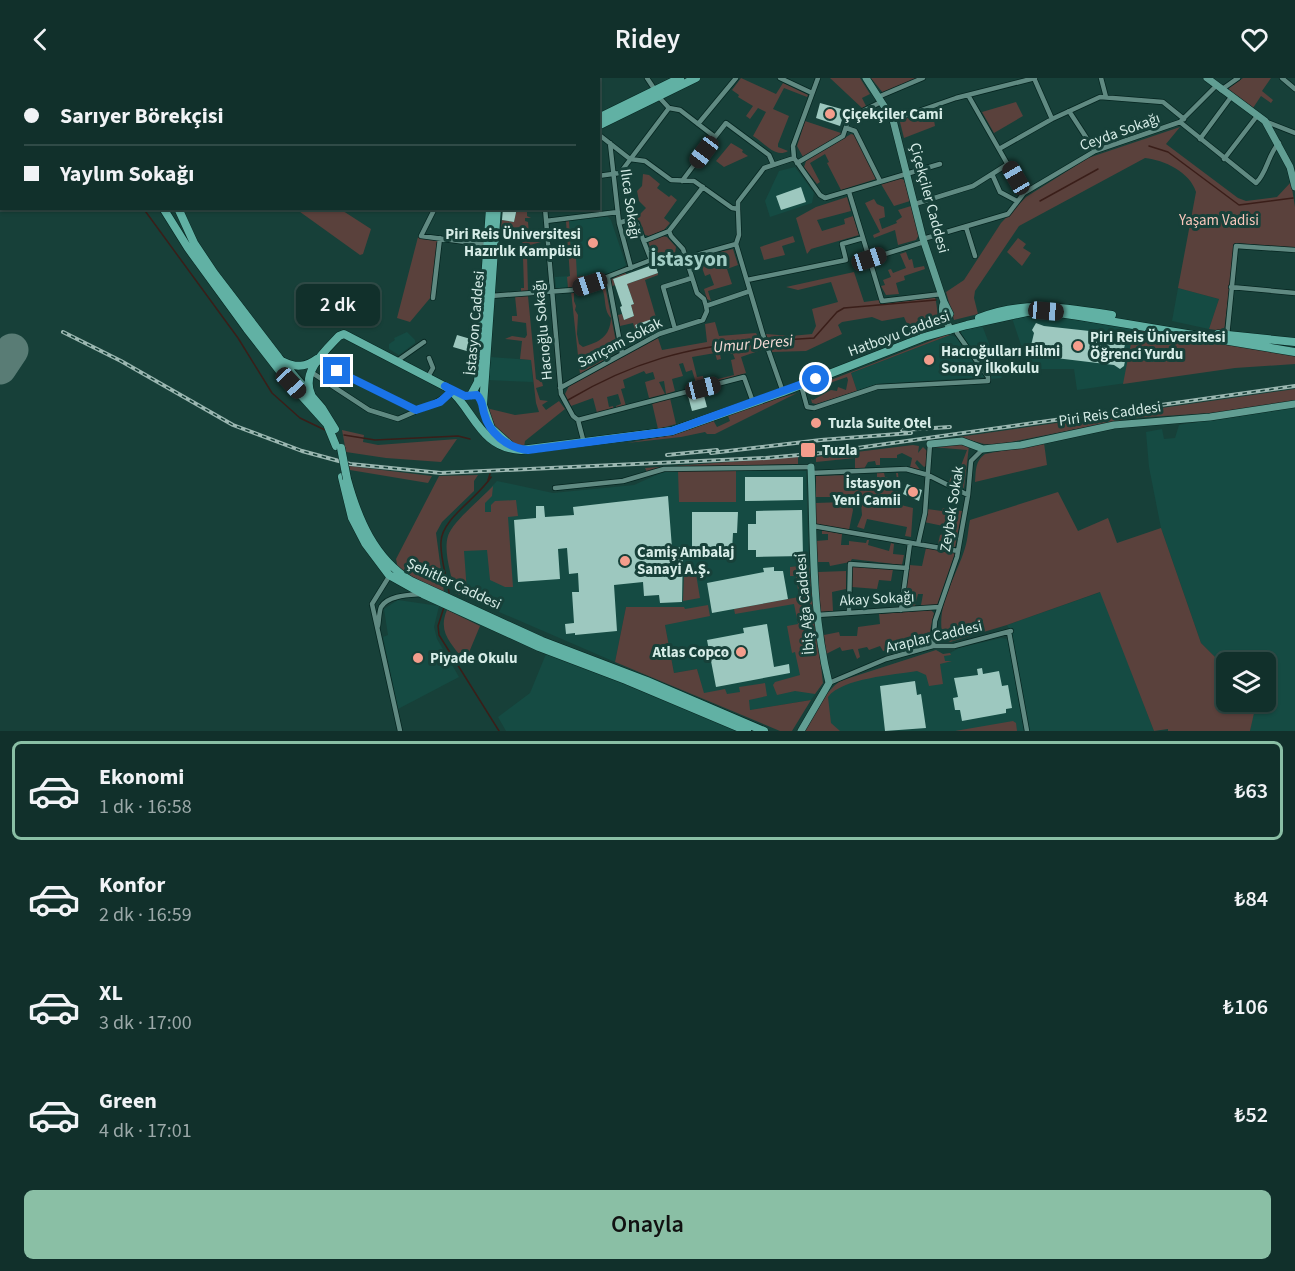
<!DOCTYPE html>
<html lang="tr">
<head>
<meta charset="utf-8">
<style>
	body { margin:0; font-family:"Source Sans 3",sans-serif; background:#1a3833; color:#f1f3f6; height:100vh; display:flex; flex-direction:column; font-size:22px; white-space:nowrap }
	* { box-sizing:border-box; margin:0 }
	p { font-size:20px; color:#9ca9a9 }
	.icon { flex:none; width:33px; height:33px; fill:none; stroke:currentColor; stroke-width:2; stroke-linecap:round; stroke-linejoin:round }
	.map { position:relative; height:653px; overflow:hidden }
	.details { display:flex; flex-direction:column; background:#11302b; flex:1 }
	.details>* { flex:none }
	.banner { position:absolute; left:0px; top:0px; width:600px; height:132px; box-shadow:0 2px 4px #0004,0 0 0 2px #304b47; display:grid; align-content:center; height:132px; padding:0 24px; background:#11302b }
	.tools { position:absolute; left:1216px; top:574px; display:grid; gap:12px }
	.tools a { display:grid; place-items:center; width:60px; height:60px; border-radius:9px; background:#11302b; box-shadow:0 2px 4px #0004,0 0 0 2px #304b47; font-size:30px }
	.end { position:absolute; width:27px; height:27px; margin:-14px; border:8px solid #1a73e8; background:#fff; box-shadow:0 0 0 3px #fff }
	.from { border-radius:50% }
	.bubble { position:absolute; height:42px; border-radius:9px; background:#11302b; box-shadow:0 2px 4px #0004,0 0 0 2px #304b47; font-size:20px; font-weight:600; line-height:42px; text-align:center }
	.car { position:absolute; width:18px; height:36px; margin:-18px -9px; border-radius:8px; box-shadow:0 0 4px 2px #0007; background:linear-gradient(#222 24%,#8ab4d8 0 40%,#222 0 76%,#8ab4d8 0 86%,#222 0) }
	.banner b { display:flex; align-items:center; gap:21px; height:57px; font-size:22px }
	.banner b+b { border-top:2px solid #304b47 }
	.banner i { width:15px; height:15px; background:#f1f3f6 }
	ul { padding:10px 0 0; list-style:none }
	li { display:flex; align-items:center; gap:18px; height:99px; margin:0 12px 9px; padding:0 12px; border:3px solid transparent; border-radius:9px }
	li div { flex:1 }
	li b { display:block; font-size:22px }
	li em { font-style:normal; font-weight:600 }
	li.selected { border-color:#8abfa5 }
	li>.icon { width:54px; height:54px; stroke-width:1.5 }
	.cta { display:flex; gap:12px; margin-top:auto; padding:12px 24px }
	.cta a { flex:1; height:69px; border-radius:9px; background:#8abfa5; color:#111; font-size:24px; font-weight:600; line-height:69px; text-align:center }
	header { display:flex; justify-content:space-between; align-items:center; height:78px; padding:0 24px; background:#11302b; font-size:27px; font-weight:600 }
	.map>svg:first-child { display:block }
	.built { fill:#154b43 }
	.green { fill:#5a413c }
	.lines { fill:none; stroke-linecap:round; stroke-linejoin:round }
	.stream { stroke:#3a1e19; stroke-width:1.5 }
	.runway { stroke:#597c75; stroke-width:33 }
	.building { fill:#9dc8bf }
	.street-casing { stroke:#052520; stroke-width:6 }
	.secondary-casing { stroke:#052520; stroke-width:8 }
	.primary-casing { stroke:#052520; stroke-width:9 }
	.street { stroke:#608a82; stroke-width:4.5 }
	.secondary { stroke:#619e93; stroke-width:7 }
	.primary { stroke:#61b1a4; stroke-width:8 }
	.rail-casing { stroke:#9bb7b1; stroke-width:4 }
	.rail { stroke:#174039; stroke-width:1.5; stroke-dasharray:4.5; stroke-linecap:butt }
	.primary-bridge-casing { stroke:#052520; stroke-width:9; stroke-linecap:butt }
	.primary-bridge { stroke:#61b1a4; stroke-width:8 }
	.route { stroke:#1a73e8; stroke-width:8 }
	.poi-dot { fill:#f49d8c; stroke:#174039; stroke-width:2 }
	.labels { text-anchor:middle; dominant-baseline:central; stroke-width:6; stroke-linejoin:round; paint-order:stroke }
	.poi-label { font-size:15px; font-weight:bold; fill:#d6ece7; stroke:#174039; text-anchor:start }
	.street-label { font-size:15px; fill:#d6ece7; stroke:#174039 }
	.park-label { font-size:15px; fill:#fac7bc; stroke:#174039 }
	.water-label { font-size:16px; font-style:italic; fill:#f7dcd7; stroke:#174039 }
	.district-label { font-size:21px; font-weight:bold; fill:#a2cdc5; stroke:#174039 }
</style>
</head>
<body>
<header><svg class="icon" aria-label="back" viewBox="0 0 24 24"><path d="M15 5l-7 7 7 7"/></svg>Ridey<svg class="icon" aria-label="heart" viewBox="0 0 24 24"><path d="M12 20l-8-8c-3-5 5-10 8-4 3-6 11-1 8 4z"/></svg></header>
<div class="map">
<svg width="1295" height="653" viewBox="0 0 1295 653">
	<rect width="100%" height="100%" fill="#174039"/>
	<path class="built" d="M795 89 814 115 812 125 770 139 765 123 779 93Z
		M607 138 611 142 626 187 614 196 575 209 556 211 555 199 570 198 566 143Z
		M1178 210 1219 221 1209 251 1172 243Z
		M1024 237H1049L1165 256 1161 300 1077 312 1074 291H1029L1012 240Z
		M982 247 1002 300 992 301 961 256 962 252Z
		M407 254 415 262V265L399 277 389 271V266L395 262 394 260Z
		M950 257 956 259 986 299 877 306 857 313 851 295Z
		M490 279 531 282 533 304 488 302Z
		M1295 329V653H1250L1253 635 1249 624H1266V585H1227V591L1201 565 1161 450 1149 389 1146 354 1162 351 1164 361 1175 360 1179 347Z
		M665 393H806L809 487 823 605 811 622 744 633 705 621 697 591 674 595 665 547 626 529 615 584 455 515 447 467 448 457 453 449 497 403 553 415 634 407Z
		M1101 514 1154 653H1029L1011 554 1007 547Z
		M398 522 439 528 434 549 437 561 459 599 398 631 383 559 388 557 384 531Z
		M1001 560 1008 561 1025 653H805L830 611 840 603 936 572 943 576 950 575 959 570Z
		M546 576 655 617 739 653H506L498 639 530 615Z"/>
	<path class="green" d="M741 0 776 16 783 5 808 17 807 19 784 10 773 31 789 38 778 66V69L788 73C775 81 764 64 753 58L766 34 758 30 750 41 746 38 753 28 738 19 739 17 732 12Z
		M830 0H860L870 16 862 20 866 28 862 30Z
		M871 0H920L883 15Z
		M1243 0H1271L1262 13 1273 22 1271 25 1261 18 1253 30 1229 12V10Z
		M1016 24 1023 38 994 55 982 34Z
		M932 31 935 48 904 60 900 44 902 41Z
		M805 43 841 55 840 58 803 79 797 68Z
		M1180 49 1166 66 1238 120 1246 123 1277 119 1291 104 1295 129V170L1235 165 1224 253 1209 251 1219 221 1178 210 1196 114C1190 94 1164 82 1145 80L1019 148 975 213 974 220 978 236 954 242 946 214 964 202 1001 145 1026 119 1088 80Z
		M851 56 855 57 876 101 841 112 827 85 829 84 825 76 810 85 820 104 817 106 804 89 806 83Z
		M731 65 743 72 742 74 748 78 724 89 716 83Z
		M643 96 649 97 660 106 657 110 669 119 671 117 677 122 664 140 670 145 664 152 649 158 645 157 640 143 636 140 646 130 639 123 637 113 642 108Z
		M900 100 904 102 910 123 894 128 881 106Z
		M847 119 851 133 817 142 822 153 845 146 844 141 853 138 859 157 811 171 807 176 796 140 816 129Z
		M874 121 877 126 884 129 885 139 879 141 882 151 897 145 896 143 902 139 898 132 911 128 919 157 916 162 898 167 895 152 874 160 873 157 880 154 865 125Z
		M296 131H340L371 151 363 176 360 177Z
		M517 131H527V138L531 140H525V143L528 144 529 155 537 154 538 157H529V164H541L530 167V174L541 175 527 176 528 213H521V210H524L522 149 501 150 502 142 514 144Z
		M566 143H569L571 177 576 180 577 199 584 198 585 206 568 210 567 199 570 198Z
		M662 158 667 159 676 169 675 175 653 178 648 163Z
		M793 158 795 164 782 168 785 177 764 182 760 169Z
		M418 159 438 162 431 219 410 244 397 240Z
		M1018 160 1026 166 1023 170 1031 175 1022 188 1007 174Z
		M733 171 738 187 727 191 732 206 708 213 711 223 707 221 704 211 714 207 710 196 705 198 698 179Z
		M906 174 909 182 912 181 914 190 924 188 925 191 904 198 905 202 896 205 899 216 886 217 881 208 885 207 883 202 891 199 888 192 891 191 893 195 906 190 900 176Z
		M625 194 630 205 658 195V197L645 202 660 253 651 257 650 254 655 252 652 242 635 248 639 258 648 255 649 258 639 263 633 245 620 248 618 237 622 236 624 242 634 238 631 227 634 226 624 198 613 201 615 207 611 209 610 202Z
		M854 194 864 224 879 222 880 226 935 219C941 246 936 250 913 260L904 239 882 243 872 239 842 244 838 247 842 256 806 273 772 274 766 256 791 258 812 256 816 248 812 231 838 224 831 204 798 212 786 209Z
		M604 202 618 274 580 296 571 213 593 206 591 210 574 215V223L576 228 575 232 578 237 577 256 579 266 583 269C599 264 610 259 611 240 602 231 608 216 599 206V204Z
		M515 218H528L536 301 542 304 543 308 536 310 540 322 548 323 542 327 546 332 559 323 565 331 525 363 524 369C503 364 494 348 486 330L515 337 539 334 536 325 531 282 520 281 522 263 505 261 512 258 525 260 527 257 526 245 512 243V238H517Z
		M715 244 719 258 756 255 764 271 741 279 746 295 714 304V302L734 297 731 282 735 281 733 276H720L721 281 717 282 715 275 692 279 697 299 703 298 704 305 693 309 692 306 696 305 692 292 686 294 683 285 679 286 683 298 672 301 675 313 666 316 664 303 659 304 665 316 649 320 645 304 655 301 653 294 646 296 644 293 623 302 625 310 621 311 626 328 616 330V328L621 326 618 316 607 319 609 329 613 328 614 331 597 335 593 320 571 328 565 316 569 308 658 260 662 272 707 264 705 246Z
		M1134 251 1295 278V286L1235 290 1123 306 1128 280 1153 284 1154 275 1130 271Z
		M948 256 950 257 851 295 857 313 816 326 812 325 811 321 813 322 831 312 837 313 838 309 846 312 848 302 847 299 821 308V317L818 307Z
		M1295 311V323L1226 334 1132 340 996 367 984 366 959 359Z
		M797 315 715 356H707L705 354 681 359 627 365 671 357 713 342 717 349 730 343 727 335Z
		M670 320 676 346 658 351 652 325Z
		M342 352 364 357 363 364 378 367 457 361 441 384 386 380 346 374Z
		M1044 365 1047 387 975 404C976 392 975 383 985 376Z
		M967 366 969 368 964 410 949 404 952 397 957 398 967 372 932 369Z
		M913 367 919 368 918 375 923 369 927 373 926 388 924 389 917 382 915 385 921 393 910 390 912 380 902 375 897 377V380H880V387H876L875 383 868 384 864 391H855V380L816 384V379Z
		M798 379V386L664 390 647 394 645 390Z
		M349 388 432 398 428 405 350 392Z
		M678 393H736V424H679Z
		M877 395H884L885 399H888L889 402 897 401 896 395H898L901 427 913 430 911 459 905 458 907 449 867 441 864 451 857 449 862 437 861 425H851L853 432 849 452 816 446 815 425 845 424 849 419H816V398L849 397V403L877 401Z
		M478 397 474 403V413L442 444 436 455 444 515 398 491 396 481 439 398Z
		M493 408 492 418 485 425V434H491V427L495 423 516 422 518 438 508 439 513 509H505L490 502 487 472 464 473 467 514 479 519 477 524 455 515C452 499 443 474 448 458 453 443 481 421 493 408Z
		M1058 414 1078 453 1108 440 1117 465 1161 450 1201 565 1227 591V624H1249L1254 635 1250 653H1168V651L1154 653 1100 514 1007 547 950 564 943 560C935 527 956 500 965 470 968 461 968 451 970 442Z
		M943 430 962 433 955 469 938 466 940 457 947 455V446L943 448 924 444 927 431 942 433Z
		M822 452 842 456 841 467H849V463L866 465 867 462H869L868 467 889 473 891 465 894 466 893 476 904 477 902 487 852 481 850 484 830 488 829 484H818L816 463 828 462V456H822Z
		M926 470 955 475 937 527H921L923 516H918L915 528H904L909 487 922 488Z
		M809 487 823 605 815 616 795 613 777 617 773 607 775 604 800 597 795 574 792 575 787 548 798 546 794 526 735 536 734 531 799 519 796 498H790V489Z
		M852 488 893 491 891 503 879 502 877 511 852 509Z
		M846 493V511L832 514 833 533 820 534 818 494Z
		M696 496 700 520 683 523 684 497Z
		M708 527 710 538 665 547 674 595 697 591 704 615 725 611 727 616 740 614 739 609 765 605 767 618 749 622 750 632 811 622 792 653H780L615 584 626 529H684L685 531Z
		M447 532 480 548 465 584C452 566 437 555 447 532Z
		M931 532 934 535 927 567 900 573 899 571 883 573 880 568 869 572 867 569 858 571 860 579 857 581 853 571 842 573 840 569 826 576 824 557 839 554 840 558H857L858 549 880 546 879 536Z
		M936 572 943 576 950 575 951 577 944 578 945 583H952L940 586 943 606 929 608 926 597 917 593C894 597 842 600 828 619L831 645 840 653H805C815 634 823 616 840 603Z
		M1013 643 1016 645 1017 653H955Z"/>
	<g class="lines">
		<path class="stream" d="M58 0V2
			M1149 68 1168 74 1239 127 1293 120
			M1040 123 1098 91
			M143 130 238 260 272 315 300 340 325 352
			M768 263 814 260 837 234 844 230 936 222
			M568 322C632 284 689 268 763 263
			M344 357 375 362 458 358 470 361
			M488 402 490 396
			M449 515C447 499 440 481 441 464 441 441 479 419 491 399
			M444 529 438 548 439 557 499 653"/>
		<path class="runway" d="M0 290 12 272"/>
	</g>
	<path class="building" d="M820 25 845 32 840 48 816 40Z
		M801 109 806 124 781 132 776 118Z
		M503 130H517L514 144 502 142Z
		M655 186 658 195 627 206 634 226 631 227 634 238 624 242 620 229 622 228 613 201Z
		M652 241 655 252 639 258 635 247Z
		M1036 245 1044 248 1117 256 1124 255 1127 258 1122 279 1125 283 1124 288 1120 291 1114 287 1039 278 1031 279 1029 276 1034 255 1032 252Z
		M457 257 474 262 470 274 453 269Z
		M703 314 707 329 692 333 688 318Z
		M745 399H803V422L745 423Z
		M907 406 922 412 919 423 903 416Z
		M668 418 672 470 683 469 682 524 660 525 659 517 644 518 643 504 614 507 617 553 575 557V555L566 556 565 546 574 545 572 514H579L578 495 569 496 567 470 558 471 560 501 518 504 514 442 536 440V428H544L545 439 574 437 573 429Z
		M802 432 803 478 756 479V472H748V446H756V433Z
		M692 434H738L737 455H733L732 473H729L728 480H692Z
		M774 489V493H783L788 521 712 535 707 505 764 494 763 490Z
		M767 546 774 589 789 586 790 595 716 609 707 562 744 555 743 550Z
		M982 590 983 596 999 593 1002 608 1008 607 1012 630 1006 631V635L962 643 960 632H955L953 620 958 619 954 600 978 597 977 591Z
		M915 603 917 617 921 616 926 650 885 653 880 608Z"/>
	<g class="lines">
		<defs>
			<path id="street" d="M278 0 279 2
				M382 0 385 2
				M490 0 493 2
				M579 0 581 2
				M647 0 655 12
				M780 0 812 15
				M818 0 793 68 794 80 820 117 825 120 940 86
				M1034 0 1052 41
				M1101 0 1106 19
				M1282 0 1295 11
				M397 2 398 0
				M443 2 444 0
				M1221 12 1238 0
				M968 17 1024 115
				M658 18 669 30 680 32 715 59 726 45 769 77 773 86
				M878 19 923 0
				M1069 33 1095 73
				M893 42 956 20 1035 0
				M1180 44 1256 105C1267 95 1268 76 1279 65
				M1267 44 1295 55
				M698 46 736 0
				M846 50 855 53 880 103
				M598 56 630 81 645 83 671 102 694 103 732 130 738 131 739 157 736 166 764 260 783 314
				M1200 61 1231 19
				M610 65 619 145 631 190
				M999 71 1052 41 1100 19 1163 24 1184 41
				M0 75H2
				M1224 81 1257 38
				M0 82H2
				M797 85 843 58 849 40 881 24
				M992 96 1000 114 1017 123
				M598 98 620 95 669 30
				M682 103 715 59
				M849 114 863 160
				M915 126 973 108 1008 86
				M435 130 421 158 488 167
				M545 130 561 316 573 338 578 342 584 365
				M738 131V124L764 90 794 80
				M546 143 618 134
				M619 145 631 141 637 146 651 182
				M966 149 975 178
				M669 153 671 158 683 171 697 215 704 221 706 228
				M923 161 1008 136 1024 115 1095 73 1180 44 1216 8
				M644 163 669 153 703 109
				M869 181 924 164
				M608 200 622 276
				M747 202 846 182 842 166 863 160 882 223 942 216
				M1231 209 1295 215
				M491 218 573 212 651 182 673 179 686 180 736 166
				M433 220 440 160
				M675 251 663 209 692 200
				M1227 258 1236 168 1295 172
				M317 283 416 332
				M397 283 424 264
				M311 294 369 332 398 341C417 332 436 327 452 313
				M428 299 433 290 429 280
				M801 307 807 329 814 330 877 309 988 303V299L957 255 956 250
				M560 310 659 256 703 242 707 233 706 228 750 213
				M578 342 744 299 753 324
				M811 395 906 391 928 397 968 417
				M555 410 623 403 664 391 811 389
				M813 448 958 473
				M918 466 925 435 930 366
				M390 497 372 526 400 653
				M901 532 910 465
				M849 533 850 486 907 490
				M817 537 939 529
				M378 548C379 543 379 534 381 529 388 517 410 517 422 516
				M1009 554 1027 653
				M933 568 935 543 957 479 968 417 971 383 983 371
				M829 605 886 581 933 568H954L1011 553"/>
			<path id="secondary" d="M866 0 893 42 923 161 944 224C939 235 947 241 950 252
				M1207 0 1265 43 1290 89 1295 109
				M523 2V0
				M944 224 950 236 947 242
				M930 366 962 363 983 371 1021 367 1114 347 1210 339 1295 326
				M801 653 829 605C811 534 814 461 811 389"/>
			<path id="primary" d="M215 2 217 0
				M229 2 231 0
				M598 40 680 0
				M598 48 696 0
				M163 130 188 170 247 251 282 296 327 346 336 368
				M178 130 194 165 214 195 279 280 322 330 335 351
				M497 130 483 327 491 350 510 367
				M979 240C1024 222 1066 230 1112 237
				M1218 256 1295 264
				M284 284C296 290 306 289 317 281
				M311 316C301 294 325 273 339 258L344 256 448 310C474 331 479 370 521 372L672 353 783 314 924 259 967 247 1027 234 1045 233 1079 238 1295 274
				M471 317 478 304 490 130
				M342 399 352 440 365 465 389 497 423 516 539 569 626 602 747 653
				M347 401C358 441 374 480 411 503L542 563 647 603 764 653"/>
		</defs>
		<use href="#street" class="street-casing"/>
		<use href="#secondary" class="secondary-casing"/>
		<use href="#primary" class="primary-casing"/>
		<use href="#street" class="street"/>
		<use href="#secondary" class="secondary"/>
		<use href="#primary" class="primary"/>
		<defs>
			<path id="rail" d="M63 254 121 283 233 347 302 373 350 386 441 395 766 380 822 375 1295 308
				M902 352 950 349
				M711 375 821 362 911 355
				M667 377 717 372"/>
		</defs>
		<use href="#rail" class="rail-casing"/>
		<use href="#rail" class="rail"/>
		<defs>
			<path id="primary-bridge" d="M341 370 347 401"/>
		</defs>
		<use href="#primary-bridge" class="primary-bridge-casing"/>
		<use href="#primary-bridge" class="primary-bridge"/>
	</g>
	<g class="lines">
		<path class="route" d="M337 293 416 332 440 324 452 313 445 308 465 318 477 317C483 323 482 328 484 335 489 355 507 370 528 372L672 353 816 301"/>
	</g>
	<g class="poi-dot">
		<circle cx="830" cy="36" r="6"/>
		<circle cx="593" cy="165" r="6"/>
		<circle cx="1078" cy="268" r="6"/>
		<circle cx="929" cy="282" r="6"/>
		<circle cx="816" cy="345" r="6"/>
		<rect x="800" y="364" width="16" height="16" rx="3"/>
		<circle cx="913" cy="414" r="6"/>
		<circle cx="625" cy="483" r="6"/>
		<circle cx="741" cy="574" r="6"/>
		<circle cx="418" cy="580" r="6"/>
	</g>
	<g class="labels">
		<g class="poi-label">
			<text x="842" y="36">Çiçekçiler Cami</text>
			<text x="581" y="156" text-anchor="end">Piri Reis Üniversitesi<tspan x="581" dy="17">Hazırlık Kampüsü</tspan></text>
			<text x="1090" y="259">Piri Reis Üniversitesi<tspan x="1090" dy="17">Öğrenci Yurdu</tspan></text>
			<text x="941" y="273">Hacıoğulları Hilmi<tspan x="941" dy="17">Sonay İlkokulu</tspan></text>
			<text x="828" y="345">Tuzla Suite Otel</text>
			<text x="822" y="372">Tuzla</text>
			<text x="901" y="405" text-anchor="end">İstasyon<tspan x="901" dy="17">Yeni Camii</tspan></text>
			<text x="637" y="474">Camiş Ambalaj<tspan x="637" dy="17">Sanayi A.Ş.</tspan></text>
			<text x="729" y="574" text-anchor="end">Atlas Copco</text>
			<text x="430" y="580">Piyade Okulu</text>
		</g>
		<g class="street-label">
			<text transform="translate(1120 54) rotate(-20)">Ceyda Sokağı</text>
			<text transform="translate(929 120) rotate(75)">Çiçekçiler Caddesi</text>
			<text transform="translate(630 126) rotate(82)">Ilıca Sokağı</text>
			<text transform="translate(475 245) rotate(-85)">İstasyon Caddesi</text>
			<text transform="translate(543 252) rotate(-95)">Hacıoğlu Sokağı</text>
			<text transform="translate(899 256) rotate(-20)">Hatboyu Caddesi</text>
			<text transform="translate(620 265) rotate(-27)">Sarıçam Sokak</text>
			<text transform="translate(1110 336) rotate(-8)">Piri Reis Caddesi</text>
			<text transform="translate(952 431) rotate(-81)">Zeybek Sokak</text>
			<text transform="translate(454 506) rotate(25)">Şehitler Caddesi</text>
			<text transform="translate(877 521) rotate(-3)">Akay Sokağı</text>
			<text transform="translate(805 526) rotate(-95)">İbiş Ağa Caddesi</text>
			<text transform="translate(934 559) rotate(-13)">Araplar Caddesi</text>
		</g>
		<g class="park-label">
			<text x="1219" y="142">Yaşam Vadisi</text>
		</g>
		<g class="water-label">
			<text transform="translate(753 266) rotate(-5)">Umur Deresi</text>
		</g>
		<g class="district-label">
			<text x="689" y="181">İstasyon</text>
		</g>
	</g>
</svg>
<div class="tools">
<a><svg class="icon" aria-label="layers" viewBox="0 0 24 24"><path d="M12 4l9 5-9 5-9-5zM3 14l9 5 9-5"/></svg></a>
</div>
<i class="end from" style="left:816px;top:301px"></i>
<i class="end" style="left:337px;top:293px"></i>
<div class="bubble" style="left:296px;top:206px;width:84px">2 dk</div>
<i class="car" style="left:704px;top:74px;rotate:217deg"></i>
<i class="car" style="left:1016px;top:100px;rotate:330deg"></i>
<i class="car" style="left:869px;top:181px;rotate:72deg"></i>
<i class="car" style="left:590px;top:206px;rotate:252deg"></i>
<i class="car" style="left:1046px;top:233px;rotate:95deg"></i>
<i class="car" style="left:291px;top:305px;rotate:137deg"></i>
<i class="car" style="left:703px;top:310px;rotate:76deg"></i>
<div class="banner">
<b><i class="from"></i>Sarıyer Börekçisi</b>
<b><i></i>Yaylım Sokağı</b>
</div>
</div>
<section class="details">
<ul>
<li class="selected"><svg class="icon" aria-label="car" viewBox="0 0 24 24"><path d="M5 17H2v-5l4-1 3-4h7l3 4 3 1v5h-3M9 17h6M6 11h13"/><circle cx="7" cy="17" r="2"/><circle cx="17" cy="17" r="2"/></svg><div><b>Ekonomi</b><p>1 dk · 16:58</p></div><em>₺63</em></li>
<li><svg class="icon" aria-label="car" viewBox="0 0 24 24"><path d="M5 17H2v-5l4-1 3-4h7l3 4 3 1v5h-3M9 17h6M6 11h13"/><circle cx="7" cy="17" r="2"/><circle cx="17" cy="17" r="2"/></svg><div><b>Konfor</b><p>2 dk · 16:59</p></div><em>₺84</em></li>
<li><svg class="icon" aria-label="car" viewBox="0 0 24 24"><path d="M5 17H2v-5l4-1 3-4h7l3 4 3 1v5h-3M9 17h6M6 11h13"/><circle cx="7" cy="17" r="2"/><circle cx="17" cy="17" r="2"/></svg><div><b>XL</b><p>3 dk · 17:00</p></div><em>₺106</em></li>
<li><svg class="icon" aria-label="car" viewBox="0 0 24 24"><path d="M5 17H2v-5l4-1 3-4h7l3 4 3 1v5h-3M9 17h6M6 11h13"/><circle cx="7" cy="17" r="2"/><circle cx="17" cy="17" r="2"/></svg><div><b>Green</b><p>4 dk · 17:01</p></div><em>₺52</em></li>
</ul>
<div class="cta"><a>Onayla</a></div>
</section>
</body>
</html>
